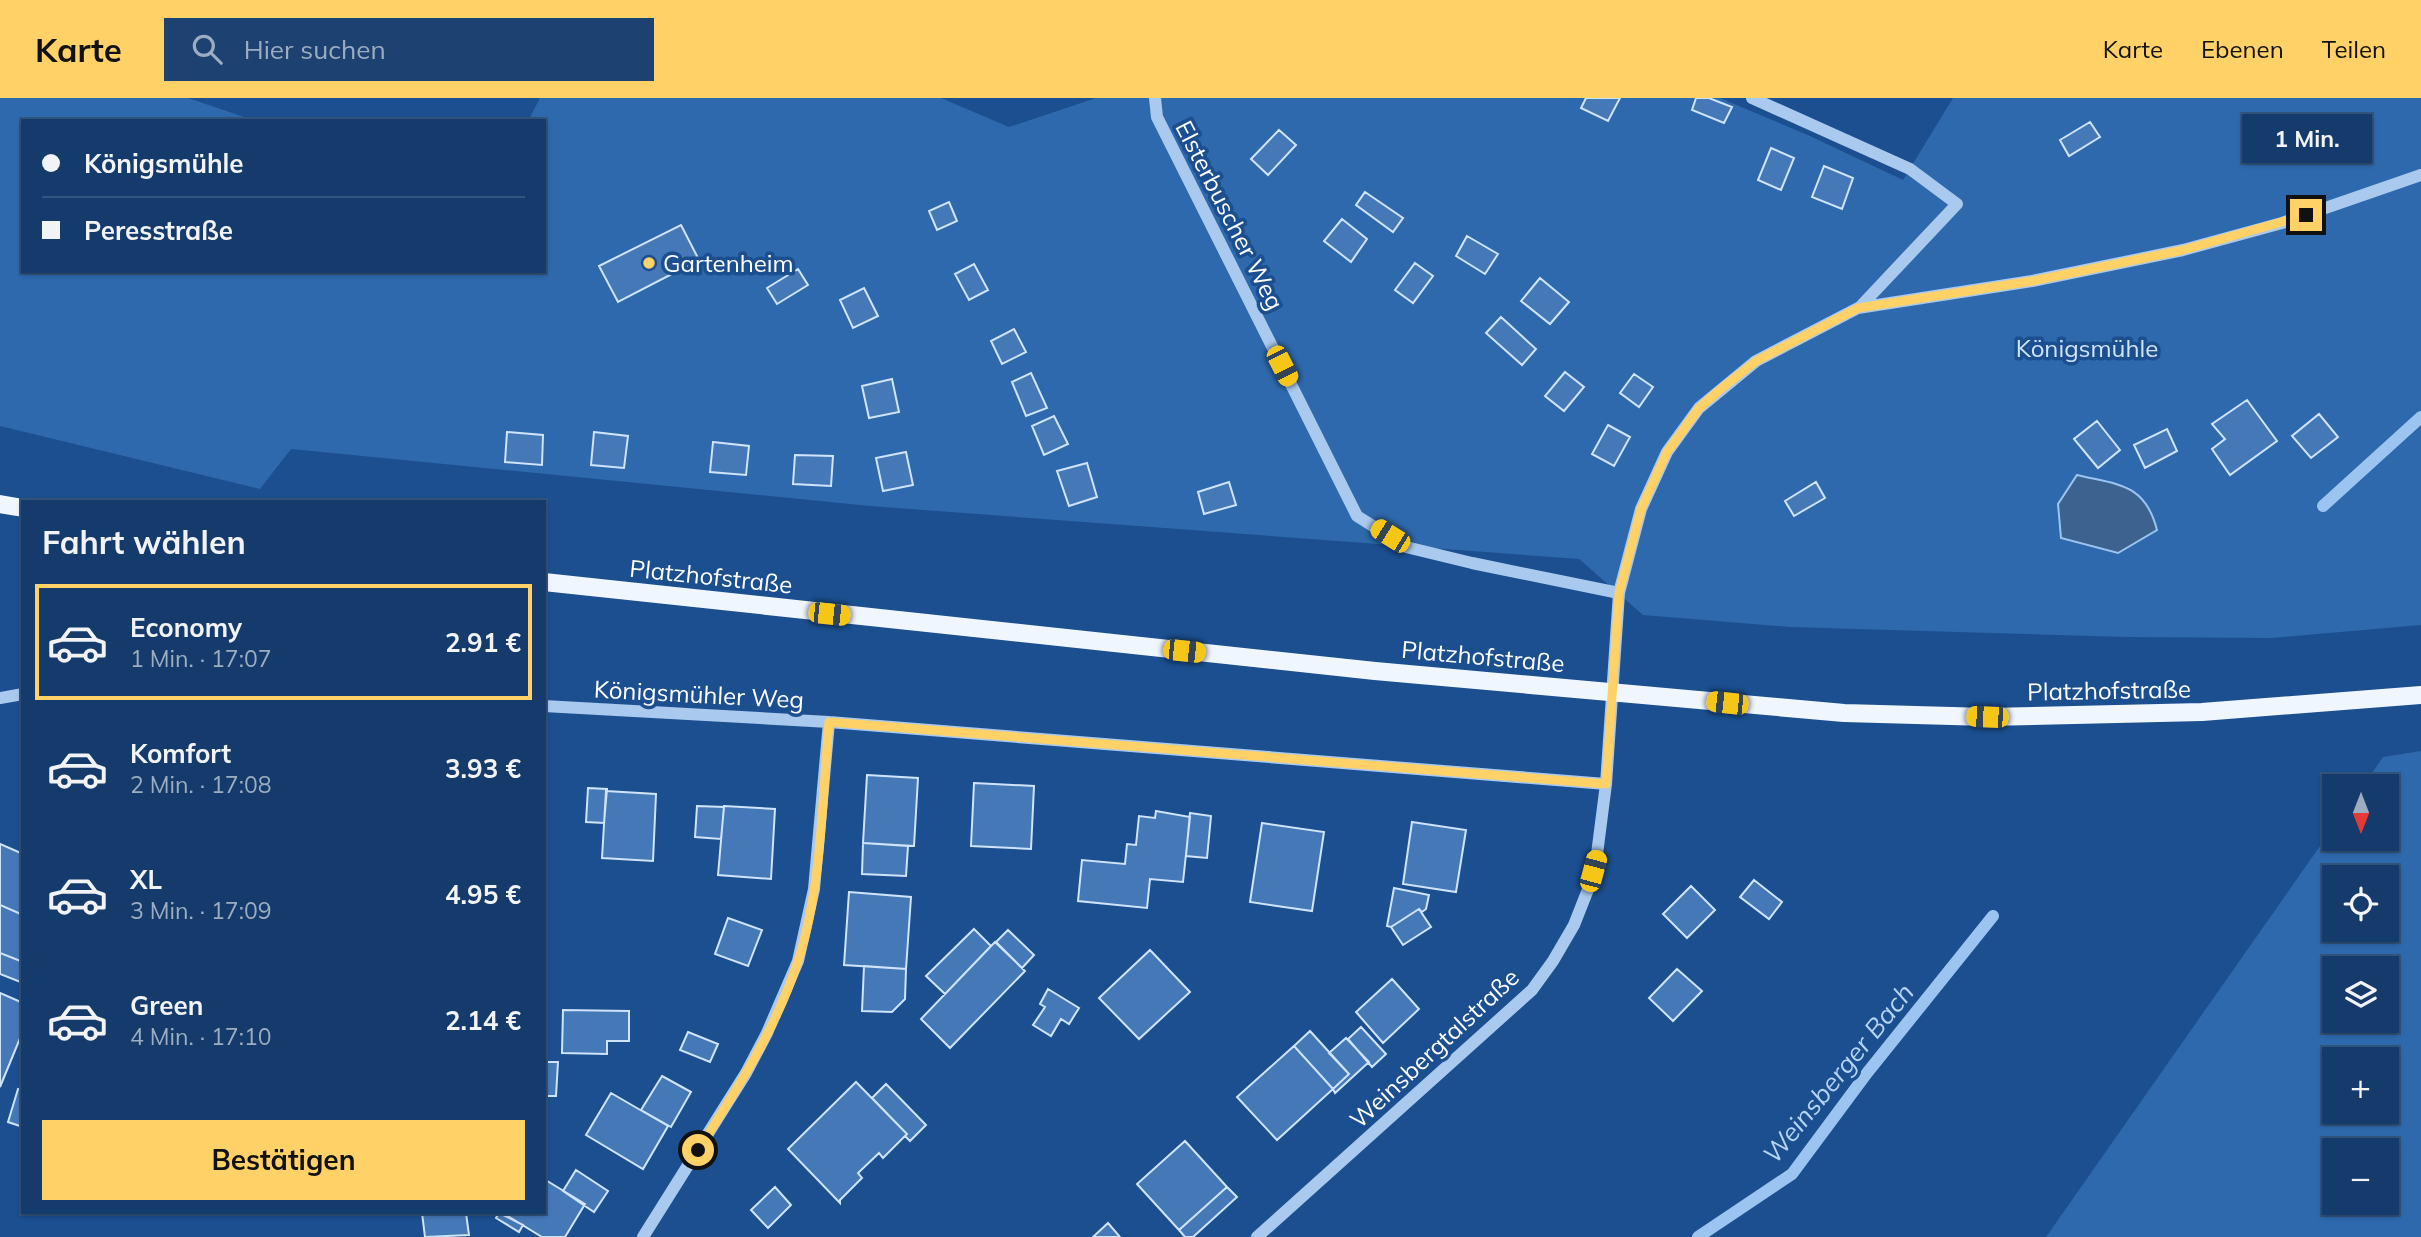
<!DOCTYPE html>
<html lang="de">
<head>
<meta charset="utf-8">
<style>
	body { margin:0; font-family:Mulish,sans-serif; background:#1d4271; color:#f1f3f6; height:100vh; display:flex; flex-direction:column; font-size:26px; white-space:nowrap }
	* { box-sizing:border-box; margin:0 }
	p { font-size:23px; color:#9dadc1 }
	.icon { flex:none; width:38px; height:38px; fill:none; stroke:currentColor; stroke-width:2; stroke-linecap:round; stroke-linejoin:round }
	.map { position:relative; flex:1; overflow:hidden }
	.sheet { position:absolute; left:21px; top:402px; width:525px; height:714px; display:flex; flex-direction:column; background:#143b6b; border-radius:0px; box-shadow:0 2px 5px #0004,0 0 0 2px #33557e }
	.sheet>* { flex:none }
	.hud { position:absolute; left:21px; top:21px; width:525px; height:154px; border-radius:0px; box-shadow:0 2px 5px #0004,0 0 0 2px #33557e; display:grid; align-content:center; height:154px; padding:0 21px; background:#143b6b }
	.needle { width:46px; rotate:180deg }
	.controls { position:absolute; left:2322px; top:676px; display:grid; gap:14px }
	.controls a { display:grid; place-items:center; width:77px; height:77px; border-radius:0px; background:#143b6b; box-shadow:0 2px 5px #0004,0 0 0 2px #33557e; font-size:35px }
	.end { position:absolute; width:32px; height:32px; margin:-16px; border:9px solid #ffd166; background:#111; box-shadow:0 0 0 4px #111 }
	.from { border-radius:50% }
	.bubble { position:absolute; height:49px; border-radius:0px; background:#143b6b; box-shadow:0 2px 5px #0004,0 0 0 2px #33557e; font-size:23px; font-weight:700; line-height:49px; text-align:center }
	.car { position:absolute; width:21px; height:42px; margin:-21px -10px; border-radius:9px; box-shadow:0 0 5px 2px #0007; background:linear-gradient(#f5c518 24%,#345 0 40%,#f5c518 0 76%,#345 0 86%,#f5c518 0) }
	.hud b { display:flex; align-items:center; gap:24px; height:66px; font-size:26px }
	.hud b+b { border-top:2px solid #33557e }
	.hud i { width:18px; height:18px; background:#f1f3f6 }
	ul { padding:0; list-style:none }
	li { display:flex; align-items:center; gap:21px; height:116px; margin:0 14px 10px; padding:0 7px; border:4px solid transparent; border-radius:0px }
	li div { flex:1 }
	li b { display:block; font-size:26px }
	li em { font-style:normal; font-weight:700 }
	li.current { border-color:#ffd166 }
	li>.icon { width:63px; height:63px; stroke-width:1.5 }
	h2 { padding:0 21px; font-size:32px; line-height:84px }
	.cta { display:flex; gap:14px; margin-top:auto; padding:14px 21px }
	.cta a { flex:1; height:80px; border-radius:0px; background:#ffd166; color:#111; font-size:28px; font-weight:700; line-height:80px; text-align:center }
	header { display:flex; align-items:center; gap:42px; box-sizing:border-box; height:98px; padding:0 35px; background:#ffd166; color:#111 }
	header strong { font-size:33px }
	nav { display:flex; gap:38px; margin-inline-start:auto; font-size:24px }
	.search { width:490px; height:63px; background:#1d4271; display:flex; align-items:center; gap:18px; box-sizing:border-box; padding:0 24px; border-radius:0px; color:#9dadc1; font-size:26px }
	.map>svg:first-child { display:block }
	.green { fill:#2e69ad; fill-rule:evenodd }
	.water { fill:#3c6290; stroke:#9cc4f0; stroke-width:2 }
	.lines { fill:none; stroke-linecap:round; stroke-linejoin:round }
	.stream { stroke:#9cc4f0; stroke-width:12 }
	.building { fill:#4478b7; stroke:#cfe3fa; stroke-width:2 }
	.minor { stroke:#a9c9ee; stroke-width:12 }
	.major { stroke:#f0f6ff; stroke-width:18 }
	.route { stroke:#ffd166; stroke-width:9 }
	.poi-dot { fill:#ffd166; stroke:#1b4f8f; stroke-width:2.5 }
	.labels { text-anchor:middle; dominant-baseline:central; stroke-width:7; stroke-linejoin:round; paint-order:stroke }
	.street-label { font-size:24px; fill:#fff; stroke:#1b4f8f }
	.poi-label { font-size:24px; fill:#fff; stroke:#1b4f8f; text-anchor:start }
	.park-label { font-size:24px; fill:#cfe3fa; stroke:#1b4f8f }
	.water-label { font-size:26px; font-style:italic; fill:#b5d3f5; stroke:#1b4f8f }
</style>
</head>
<body>
<header>
<strong>Karte</strong>
<div class="search"><svg class="icon" aria-label="search" viewBox="0 0 24 24"><circle cx="10" cy="10" r="6"/><path d="M15 15l6 6"/></svg>Hier suchen</div>
<nav><a>Karte</a><a>Ebenen</a><a>Teilen</a></nav>
</header>
<div class="map">
<svg width="2421" height="1139" viewBox="0 0 2421 1139">
	<rect width="100%" height="100%" fill="#1b4f8f"/>
	<path class="green" d="M0 0H188L256 23H23V173H544V23H528L540 0H941L1009 29 1096 0H1720L1810 38 1903 82 1953 0H2421V527L2272 540 2127 539 1790 529 1643 517 1579 461 870 408 291 351 260 391 0 328Z
		M2421 653V1139H2046L2334 728V740H2387V688H2363L2383 659ZM2334 779H2387V831H2334ZM2334 870H2387V922H2334ZM2334 961H2387V1013H2334ZM2334 1052H2387V1104H2334Z"/>
	<path class="water" d="M2077 377C2118 387 2145 385 2157 432L2118 455 2061 440 2058 406Z"/>
	<g class="lines">
		<path class="stream" d="M2323 408 2421 319
			M1698 1139 1792 1076 1867 975 1993 818"/>
	</g>
	<path class="building" d="M1586 0H1620L1608 23 1581 10Z
		M1696 0H1709L1732 9 1724 25 1692 12Z
		M2090 24 2100 39 2069 58 2060 42Z
		M1279 32 1296 47 1268 77 1251 61Z
		M1771 50 1794 60 1781 92 1758 82Z
		M1824 68 1853 80 1842 111 1812 99Z
		M1365 94 1403 120 1393 134 1356 107Z
		M949 104 957 123 937 132 929 113Z
		M1342 121 1367 141 1351 164 1324 143Z
		M681 127 699 162 618 204 599 168Z
		M1467 138 1498 156 1485 176 1456 158Z
		M1415 165 1433 178 1413 205 1395 192Z
		M974 166 988 192 969 202 955 176Z
		M798 171 808 187 777 206 767 190Z
		M1540 180 1569 204 1550 226 1521 203Z
		M864 190 878 218 853 230 840 202Z
		M1501 219 1536 251 1522 267 1486 235Z
		M1014 231 1026 254 1002 266 991 243Z
		M1565 274 1584 289 1564 313 1545 298Z
		M1031 275 1047 310 1026 318 1012 284Z
		M1634 276 1653 289 1639 309 1620 295Z
		M892 281 899 314 869 320 862 288Z
		M2247 302 2277 343 2230 377 2212 351 2225 341 2212 326Z
		M2319 316 2338 339 2311 360 2292 338Z
		M1054 318 1068 346 1044 357 1032 328Z
		M2097 323 2120 352 2098 370 2074 341Z
		M1608 327 1630 339 1614 368 1592 356Z
		M2167 331 2177 353 2145 370 2134 347Z
		M507 334 543 337 542 367 505 364Z
		M594 334 628 338 624 370 591 367Z
		M713 344 749 348 746 377 710 374Z
		M906 354 913 387 883 393 876 360Z
		M795 357 833 358 831 388 793 386Z
		M1087 365 1097 399 1069 408 1057 373Z
		M1229 384 1236 407 1204 416 1198 394Z
		M1816 384 1825 400 1794 418 1785 403Z
		M867 677 918 680 914 748 863 745Z
		M974 685 1034 688 1031 751 971 748Z
		M588 690 607 691 604 725 586 724Z
		M606 693 656 696 653 763 602 760Z
		M697 708 724 709 721 741 695 739Z
		M724 708 775 711 771 781 718 777Z
		M1156 713 1190 719 1183 784 1150 781 1147 810 1078 803 1082 762 1125 766 1127 746 1136 747 1139 718 1155 720Z
		M1190 715 1211 718 1207 760 1186 758Z
		M1412 724 1466 732 1456 794 1403 786Z
		M1262 725 1324 734 1312 813 1250 804Z
		M863 745 908 748 906 778 862 776Z
		M0 746 23 756V817L0 807Z
		M1754 782 1782 804 1769 821 1740 799Z
		M1691 788 1715 812 1687 840 1663 816Z
		M1394 790 1429 797 1426 811 1422 814 1419 811 1391 829 1387 828Z
		M849 794 911 799 906 871 844 867Z
		M0 807 23 817V864L0 855Z
		M1419 811 1431 829 1403 847 1391 829Z
		M728 820 762 832 748 868 715 856Z
		M974 831 991 848 945 896 926 878Z
		M1008 832 1034 857 1022 870 996 844Z
		M995 844 1025 873 950 950 921 921Z
		M1150 852 1190 894 1139 941 1099 900Z
		M0 855 23 864V885L0 876Z
		M864 868 906 871 905 901 892 914 862 913Z
		M1677 871 1702 893 1673 923 1649 900Z
		M1392 881 1419 911 1383 945 1356 914Z
		M1048 891 1079 910 1069 926 1061 921 1051 938 1033 927 1045 909 1040 906Z
		M0 895 23 905V933L0 989Z
		M563 912 629 913V943H607V956L562 955Z
		M1361 929 1386 956 1372 969 1348 941Z
		M1310 933 1349 976 1333 991 1294 948Z
		M688 934 718 946 710 964 680 952Z
		M1346 940 1369 964 1335 995 1333 991 1349 976 1329 955Z
		M1294 948 1333 991 1277 1042 1237 999Z
		M544 964H558L556 998H544Z
		M662 978 691 994 671 1029 641 1012Z
		M856 984 907 1036 883 1060 879 1055 858 1075 862 1080 840 1102V1105L788 1051Z
		M886 986 926 1027 910 1043 905 1038 907 1036 872 1000Z
		M18 991 23 993V1029L8 1024Z
		M611 995 668 1028 643 1071 586 1037Z
		M1185 1043 1227 1089 1179 1132 1137 1086Z
		M576 1072 608 1093 594 1114 563 1093Z
		M544 1081 585 1106 565 1139H542L503 1115H544Z
		M775 1089 791 1107 768 1130 751 1112Z
		M1227 1089 1237 1099 1193 1139H1185L1179 1132Z
		M422 1115H466L469 1137 425 1139Z
		M499 1115 523 1127 519 1134 496 1120Z
		M1108 1125 1120 1139H1093Z"/>
	<g class="lines">
		<path class="minor" d="M1155 0 1157 19 1357 418 1406 449 1472 465 1619 495
			M1752 0 1910 71 1957 106 1859 210
			M0 600 23 596
			M544 608 829 624 1606 686
			M643 1139 746 975 767 935 798 863 814 791 829 624
			M1257 1139 1532 892 1553 863 1574 827 1589 789 1597 756 1606 686 1619 495 1641 411 1667 354 1699 310 1756 263 1858 210 2032 183 2183 152 2282 125 2421 77"/>
		<path class="major" d="M0 406 23 410
			M544 484 1375 573 1844 615 1987 619 2202 614 2421 597"/>
	</g>
	<g class="lines">
		<path class="route" d="M698 1052C736 993 776 931 798 863 822 789 822 702 829 624L1606 686 1619 495 1641 411 1667 354 1699 310 1722 290 1756 263 1858 210 2032 183 2183 152 2306 117"/>
	</g>
	<circle class="poi-dot" cx="649" cy="165" r="7"/>
	<g class="labels">
		<g class="street-label">
			<text transform="translate(1230 117) rotate(63)">Elsterbuscher Weg</text>
			<text transform="translate(711 478) rotate(6)">Platzhofstraße</text>
			<text transform="translate(1483 558) rotate(5)">Platzhofstraße</text>
			<text transform="translate(2109 592) rotate(-1)">Platzhofstraße</text>
			<text transform="translate(699 596) rotate(3)">Königsmühler Weg</text>
			<text transform="translate(1434 950) rotate(-43)">Weinsbergtalstraße</text>
		</g>
		<g class="poi-label">
			<text x="663" y="165">Gartenheim</text>
		</g>
		<g class="park-label">
			<text x="2087" y="250">Königsmühle</text>
		</g>
		<g class="water-label">
			<text transform="translate(1838 975) rotate(-51)">Weinsberger Bach</text>
		</g>
	</g>
</svg>
<div class="controls">
<a><svg class="needle" viewBox="-14 -14 28 28"><path d="M0-13l5 13h-10z" fill="#e53935"/><path d="M0 13l5-13h-10z" fill="#9dadc1"/></svg></a>
<a><svg class="icon" aria-label="locate" viewBox="0 0 24 24"><circle cx="12" cy="12" r="6"/><path d="M12 2v4M12 18v4M2 12h4M18 12h4"/></svg></a>
<a><svg class="icon" aria-label="layers" viewBox="0 0 24 24"><path d="M12 4l9 5-9 5-9-5zM3 14l9 5 9-5"/></svg></a>
<a>+</a>
<a>−</a>
</div>
<i class="end from" style="left:698px;top:1052px"></i>
<i class="end" style="left:2306px;top:117px"></i>
<div class="bubble" style="left:2242px;top:16px;width:130px">1 Min.</div>
<i class="car" style="left:1282px;top:268px;rotate:153deg"></i>
<i class="car" style="left:1390px;top:438px;rotate:302deg"></i>
<i class="car" style="left:829px;top:516px;rotate:96deg"></i>
<i class="car" style="left:1184px;top:553px;rotate:96deg"></i>
<i class="car" style="left:1727px;top:605px;rotate:276deg"></i>
<i class="car" style="left:1987px;top:619px;rotate:272deg"></i>
<i class="car" style="left:1593px;top:773px;rotate:15deg"></i>
<div class="hud">
<b><i class="from"></i>Königsmühle</b>
<b><i></i>Peresstraße</b>
</div>
<section class="sheet">
<h2>Fahrt wählen</h2>
<ul>
<li class="current"><svg class="icon" aria-label="car" viewBox="0 0 24 24"><path d="M5 17H2v-5l4-1 3-4h7l3 4 3 1v5h-3M9 17h6M6 11h13"/><circle cx="7" cy="17" r="2"/><circle cx="17" cy="17" r="2"/></svg><div><b>Economy</b><p>1 Min. · 17:07</p></div><em>2.91 €</em></li>
<li><svg class="icon" aria-label="car" viewBox="0 0 24 24"><path d="M5 17H2v-5l4-1 3-4h7l3 4 3 1v5h-3M9 17h6M6 11h13"/><circle cx="7" cy="17" r="2"/><circle cx="17" cy="17" r="2"/></svg><div><b>Komfort</b><p>2 Min. · 17:08</p></div><em>3.93 €</em></li>
<li><svg class="icon" aria-label="car" viewBox="0 0 24 24"><path d="M5 17H2v-5l4-1 3-4h7l3 4 3 1v5h-3M9 17h6M6 11h13"/><circle cx="7" cy="17" r="2"/><circle cx="17" cy="17" r="2"/></svg><div><b>XL</b><p>3 Min. · 17:09</p></div><em>4.95 €</em></li>
<li><svg class="icon" aria-label="car" viewBox="0 0 24 24"><path d="M5 17H2v-5l4-1 3-4h7l3 4 3 1v5h-3M9 17h6M6 11h13"/><circle cx="7" cy="17" r="2"/><circle cx="17" cy="17" r="2"/></svg><div><b>Green</b><p>4 Min. · 17:10</p></div><em>2.14 €</em></li>
</ul>
<div class="cta"><a>Bestätigen</a></div>
</section>
</div>
</body>
</html>
